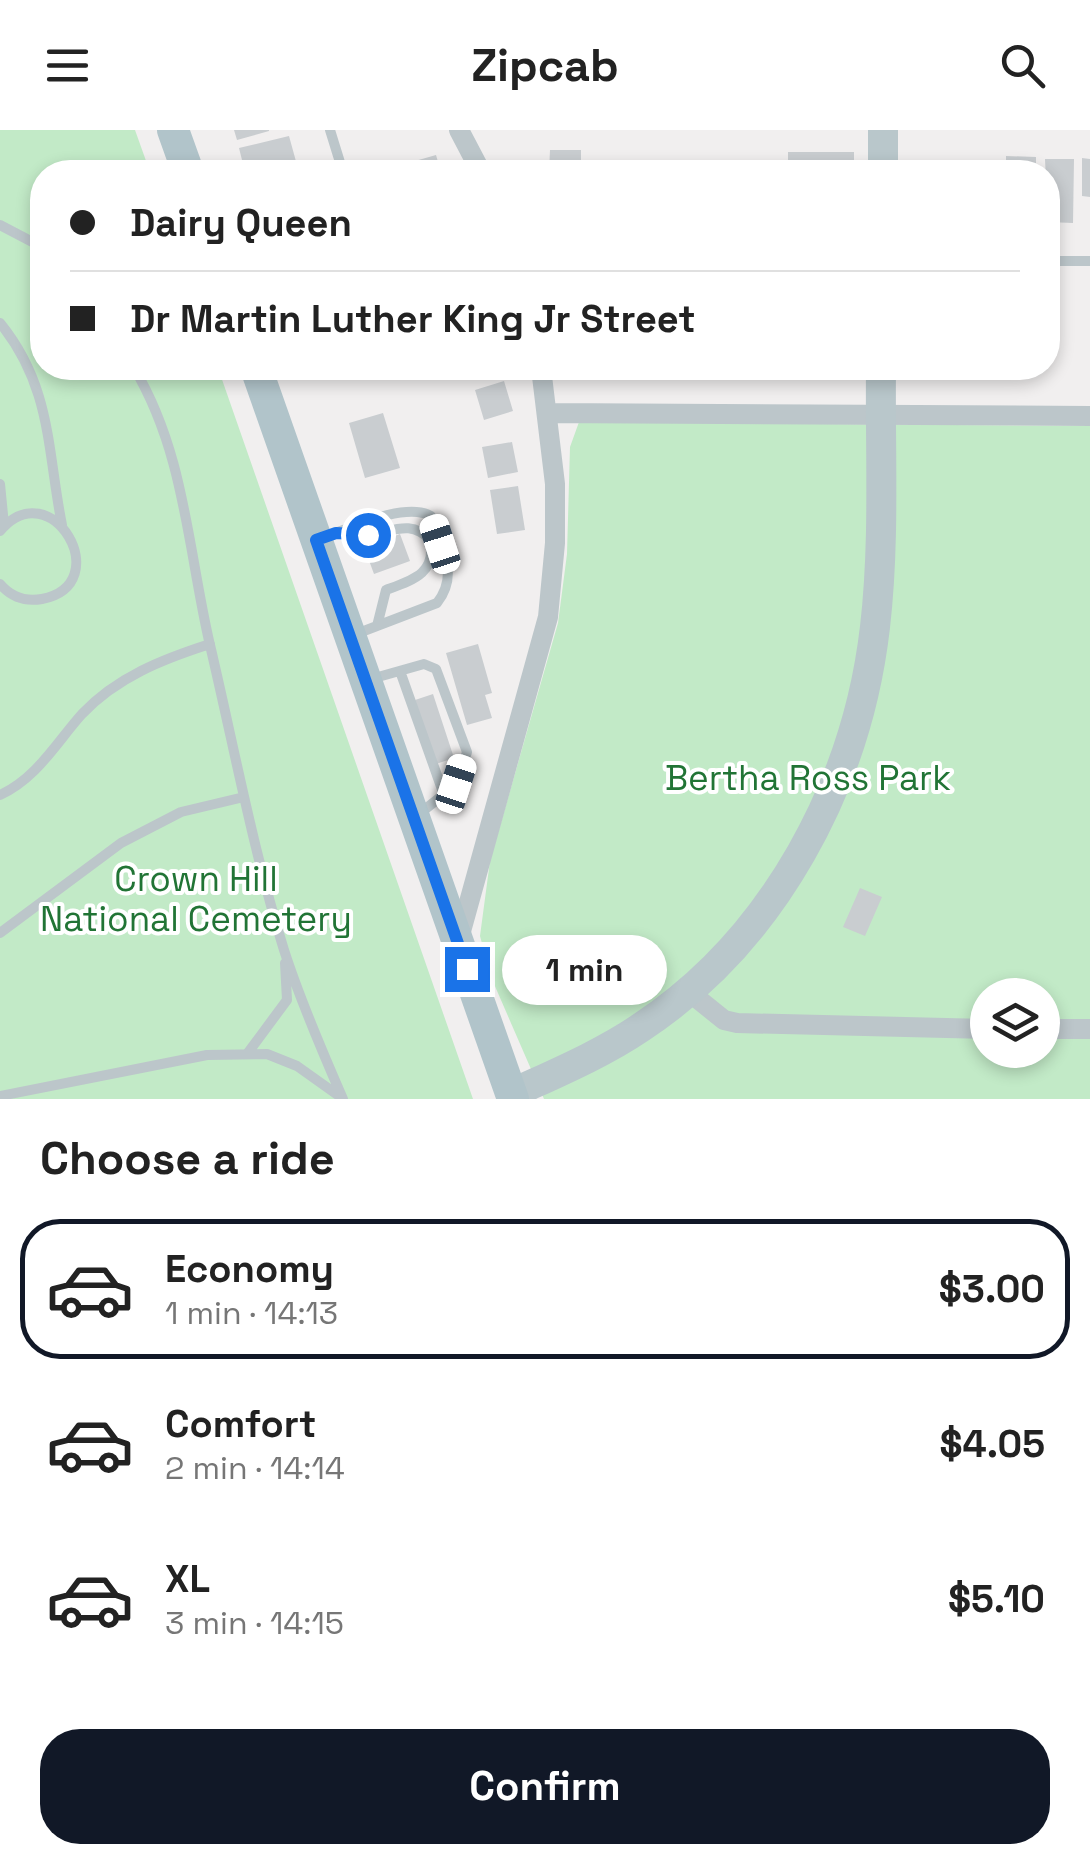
<!DOCTYPE html>
<html lang="en">
<head>
<meta charset="utf-8">
<style>
	body { margin:0; font-family:"Space Grotesk",sans-serif; background:#f2f2f2; color:#222; height:100vh; display:flex; flex-direction:column; font-size:38px; white-space:nowrap }
	* { box-sizing:border-box; margin:0 }
	p { font-size:32px; color:#767676 }
	.icon { flex:none; width:55px; height:55px; fill:none; stroke:currentColor; stroke-width:2; stroke-linecap:round; stroke-linejoin:round }
	.map { position:relative; height:969px; overflow:hidden }
	.sheet { display:flex; flex-direction:column; background:#fff; flex:1 }
	.sheet>* { flex:none }
	.guide { position:absolute; left:30px; top:30px; width:1030px; height:220px; border-radius:40px; box-shadow:0 5px 15px #0003; display:grid; align-content:center; height:220px; padding:0 40px; background:#fff }
	.tools { position:absolute; left:970px; top:848px; display:grid; gap:20px }
	.tools a { display:grid; place-items:center; width:90px; height:90px; border-radius:50%; background:#fff; box-shadow:0 5px 15px #0003; font-size:50px }
	.end { position:absolute; width:45px; height:45px; margin:-22px; border:12px solid #1a73e8; background:#fff; box-shadow:0 0 0 5px #fff }
	.from { border-radius:50% }
	.bubble { position:absolute; height:70px; border-radius:35px; background:#fff; box-shadow:0 5px 15px #0003; font-size:32px; font-weight:700; line-height:70px; text-align:center }
	.car { position:absolute; width:30px; height:60px; margin:-30px -15px; border-radius:12px; box-shadow:0 0 8px 2px #0007; background:linear-gradient(#fff 24%,#345 0 40%,#fff 0 76%,#345 0 86%,#fff 0) }
	.guide b { display:flex; align-items:center; gap:35px; height:95px; font-size:38px }
	.guide b+b { border-top:2px solid #e0e0e0 }
	.guide i { width:25px; height:25px; background:#222 }
	ul { padding:0; list-style:none }
	li { display:flex; align-items:center; gap:30px; height:140px; margin:0 20px 15px; padding:0 20px; border:5px solid transparent; border-radius:40px }
	li div { flex:1 }
	li b { display:block; font-size:38px }
	li em { font-style:normal; font-weight:700 }
	li.current { border-color:#111827 }
	li>.icon { width:90px; height:90px; stroke-width:1.5 }
	h2 { padding:0 40px; font-size:45px; line-height:120px }
	.button { display:flex; gap:20px; margin-top:auto; padding:20px 40px }
	.button a { flex:1; height:115px; border-radius:40px; background:#111827; color:#fff; font-size:40px; font-weight:700; line-height:115px; text-align:center }
	header { display:flex; justify-content:space-between; align-items:center; height:130px; padding:0 40px; background:#fff; font-size:45px; font-weight:700 }
	.map>svg:first-child { display:block }
	.green { fill:#c2eac7; fill-rule:evenodd }
	.building { fill:#c9cdd0 }
	.lines { fill:none; stroke-linecap:round; stroke-linejoin:round }
	.lane { stroke:#bcc6ca; stroke-width:10 }
	.street { stroke:#bcc6ca; stroke-width:20 }
	.secondary { stroke:#b9c7cb; stroke-width:30 }
	.primary { stroke:#b1c4ca; stroke-width:32 }
	.route { stroke:#1a73e8; stroke-width:12 }
	.labels { text-anchor:middle; dominant-baseline:central; stroke-width:8; stroke-linejoin:round; paint-order:stroke }
	.park-label { font-size:35px; fill:#217435; stroke:#fff }
</style>
</head>
<body>
<header><svg class="icon" aria-label="menu" viewBox="0 0 24 24"><path d="M4 6h16M4 12h16M4 18h16"/></svg>Zipcab<svg class="icon" aria-label="search" viewBox="0 0 24 24"><circle cx="10" cy="10" r="6"/><path d="M15 15l6 6"/></svg></header>
<div class="map">
<svg width="1090" height="969" viewBox="0 0 1090 969">
	<rect width="100%" height="100%" fill="#f1efef"/>
	<path class="green" d="M0 0H135L150 42H42V238H218L473 969H0Z
		M579 292 1090 296V969H544L491 847 480 806 490 731 558 493 567 424 570 317ZM988 865H1042V920H988Z"/>
	<path class="building" d="M234 0H269V1L237 10Z
		M289 6 297 35 267 42H245L239 18Z
		M550 20H581V42H549Z
		M788 22H854V42H788Z
		M436 25 441 42H380V41Z
		M1006 26 1036 27V42H1006Z
		M1082 28 1090 29V67L1082 66Z
		M1045 29H1074L1073 93 1048 92Z
		M939 30 991 31V42H939Z
		M708 36 738 37V42H708Z
		M746 36 775 37V42H746Z
		M593 38H625L624 42H593Z
		M670 39H705V42H670Z
		M777 238H810V245H777Z
		M504 251 513 281 484 290 475 260Z
		M383 283 400 338 365 348 349 293Z
		M512 312 518 342 488 348 482 317Z
		M518 356 525 400 497 404 490 360Z
		M400 404 410 431 374 444 364 417Z
		M478 514 492 563 485 565 492 588 467 595 446 523Z
		M433 564 454 628 436 634 415 570Z
		M860 758 882 767 865 806 843 797Z"/>
	<g class="lines">
		<path class="lane" d="M330 0 343 42
			M0 95 42 117
			M1048 131H1090
			M0 193C52 257 47 320 62 395
			M134 238C185 323 188 421 210 515 234 617 253 720 284 820 300 870 322 921 343 969
			M0 354 4 395
			M0 401C51 340 118 454 42 469 25 472 11 467 0 454
			M341 404C349 404 358 406 367 405 390 403 411 388 430 410 437 443 413 450 386 460L377 496
			M320 409C348 399 405 371 431 386 441 417 460 444 437 473L356 504
			M400 541 444 665
			M371 549 424 534 436 539 467 622 457 654 419 684
			M0 665C37 648 56 613 82 584 117 547 163 529 210 514
			M0 803 121 713 181 682 244 667
			M247 924 287 870 285 833
			M0 966 207 925 267 924 297 936 342 968"/>
		<path class="street" d="M459 0 481 42
			M548 283 1090 286
			M458 812 548 487 555 413V354L541 238
			M688 861 724 890 737 893 988 899
			M1042 899H1090"/>
		<path class="secondary" d="M883 42V0
			M511 964C554 944 600 925 640 898 774 810 857 654 875 497 885 411 880 323 881 238"/>
		<path class="primary" d="M173 0 188 42
			M256 238 513 969"/>
	</g>
	<g class="lines">
		<path class="route" d="M368 405 336 403 316 410 467 839"/>
	</g>
	<g class="labels">
		<g class="park-label">
			<text x="808" y="648">Bertha Ross Park</text>
			<text x="196" y="749">Crown Hill<tspan x="196" dy="40">National Cemetery</tspan></text>
		</g>
	</g>
</svg>
<div class="tools">
<a><svg class="icon" aria-label="layers" viewBox="0 0 24 24"><path d="M12 4l9 5-9 5-9-5zM3 14l9 5 9-5"/></svg></a>
</div>
<i class="end from" style="left:368px;top:405px"></i>
<i class="end" style="left:467px;top:839px"></i>
<div class="bubble" style="left:502px;top:805px;width:165px">1 min</div>
<i class="car" style="left:440px;top:414px;rotate:342deg"></i>
<i class="car" style="left:456px;top:654px;rotate:18deg"></i>
<div class="guide">
<b><i class="from"></i>Dairy Queen</b>
<b><i></i>Dr Martin Luther King Jr Street</b>
</div>
</div>
<section class="sheet">
<h2>Choose a ride</h2>
<ul>
<li class="current"><svg class="icon" aria-label="car" viewBox="0 0 24 24"><path d="M5 17H2v-5l4-1 3-4h7l3 4 3 1v5h-3M9 17h6M6 11h13"/><circle cx="7" cy="17" r="2"/><circle cx="17" cy="17" r="2"/></svg><div><b>Economy</b><p>1 min · 14:13</p></div><em>$3.00</em></li>
<li><svg class="icon" aria-label="car" viewBox="0 0 24 24"><path d="M5 17H2v-5l4-1 3-4h7l3 4 3 1v5h-3M9 17h6M6 11h13"/><circle cx="7" cy="17" r="2"/><circle cx="17" cy="17" r="2"/></svg><div><b>Comfort</b><p>2 min · 14:14</p></div><em>$4.05</em></li>
<li><svg class="icon" aria-label="car" viewBox="0 0 24 24"><path d="M5 17H2v-5l4-1 3-4h7l3 4 3 1v5h-3M9 17h6M6 11h13"/><circle cx="7" cy="17" r="2"/><circle cx="17" cy="17" r="2"/></svg><div><b>XL</b><p>3 min · 14:15</p></div><em>$5.10</em></li>
</ul>
<div class="button"><a>Confirm</a></div>
</section>
</body>
</html>
